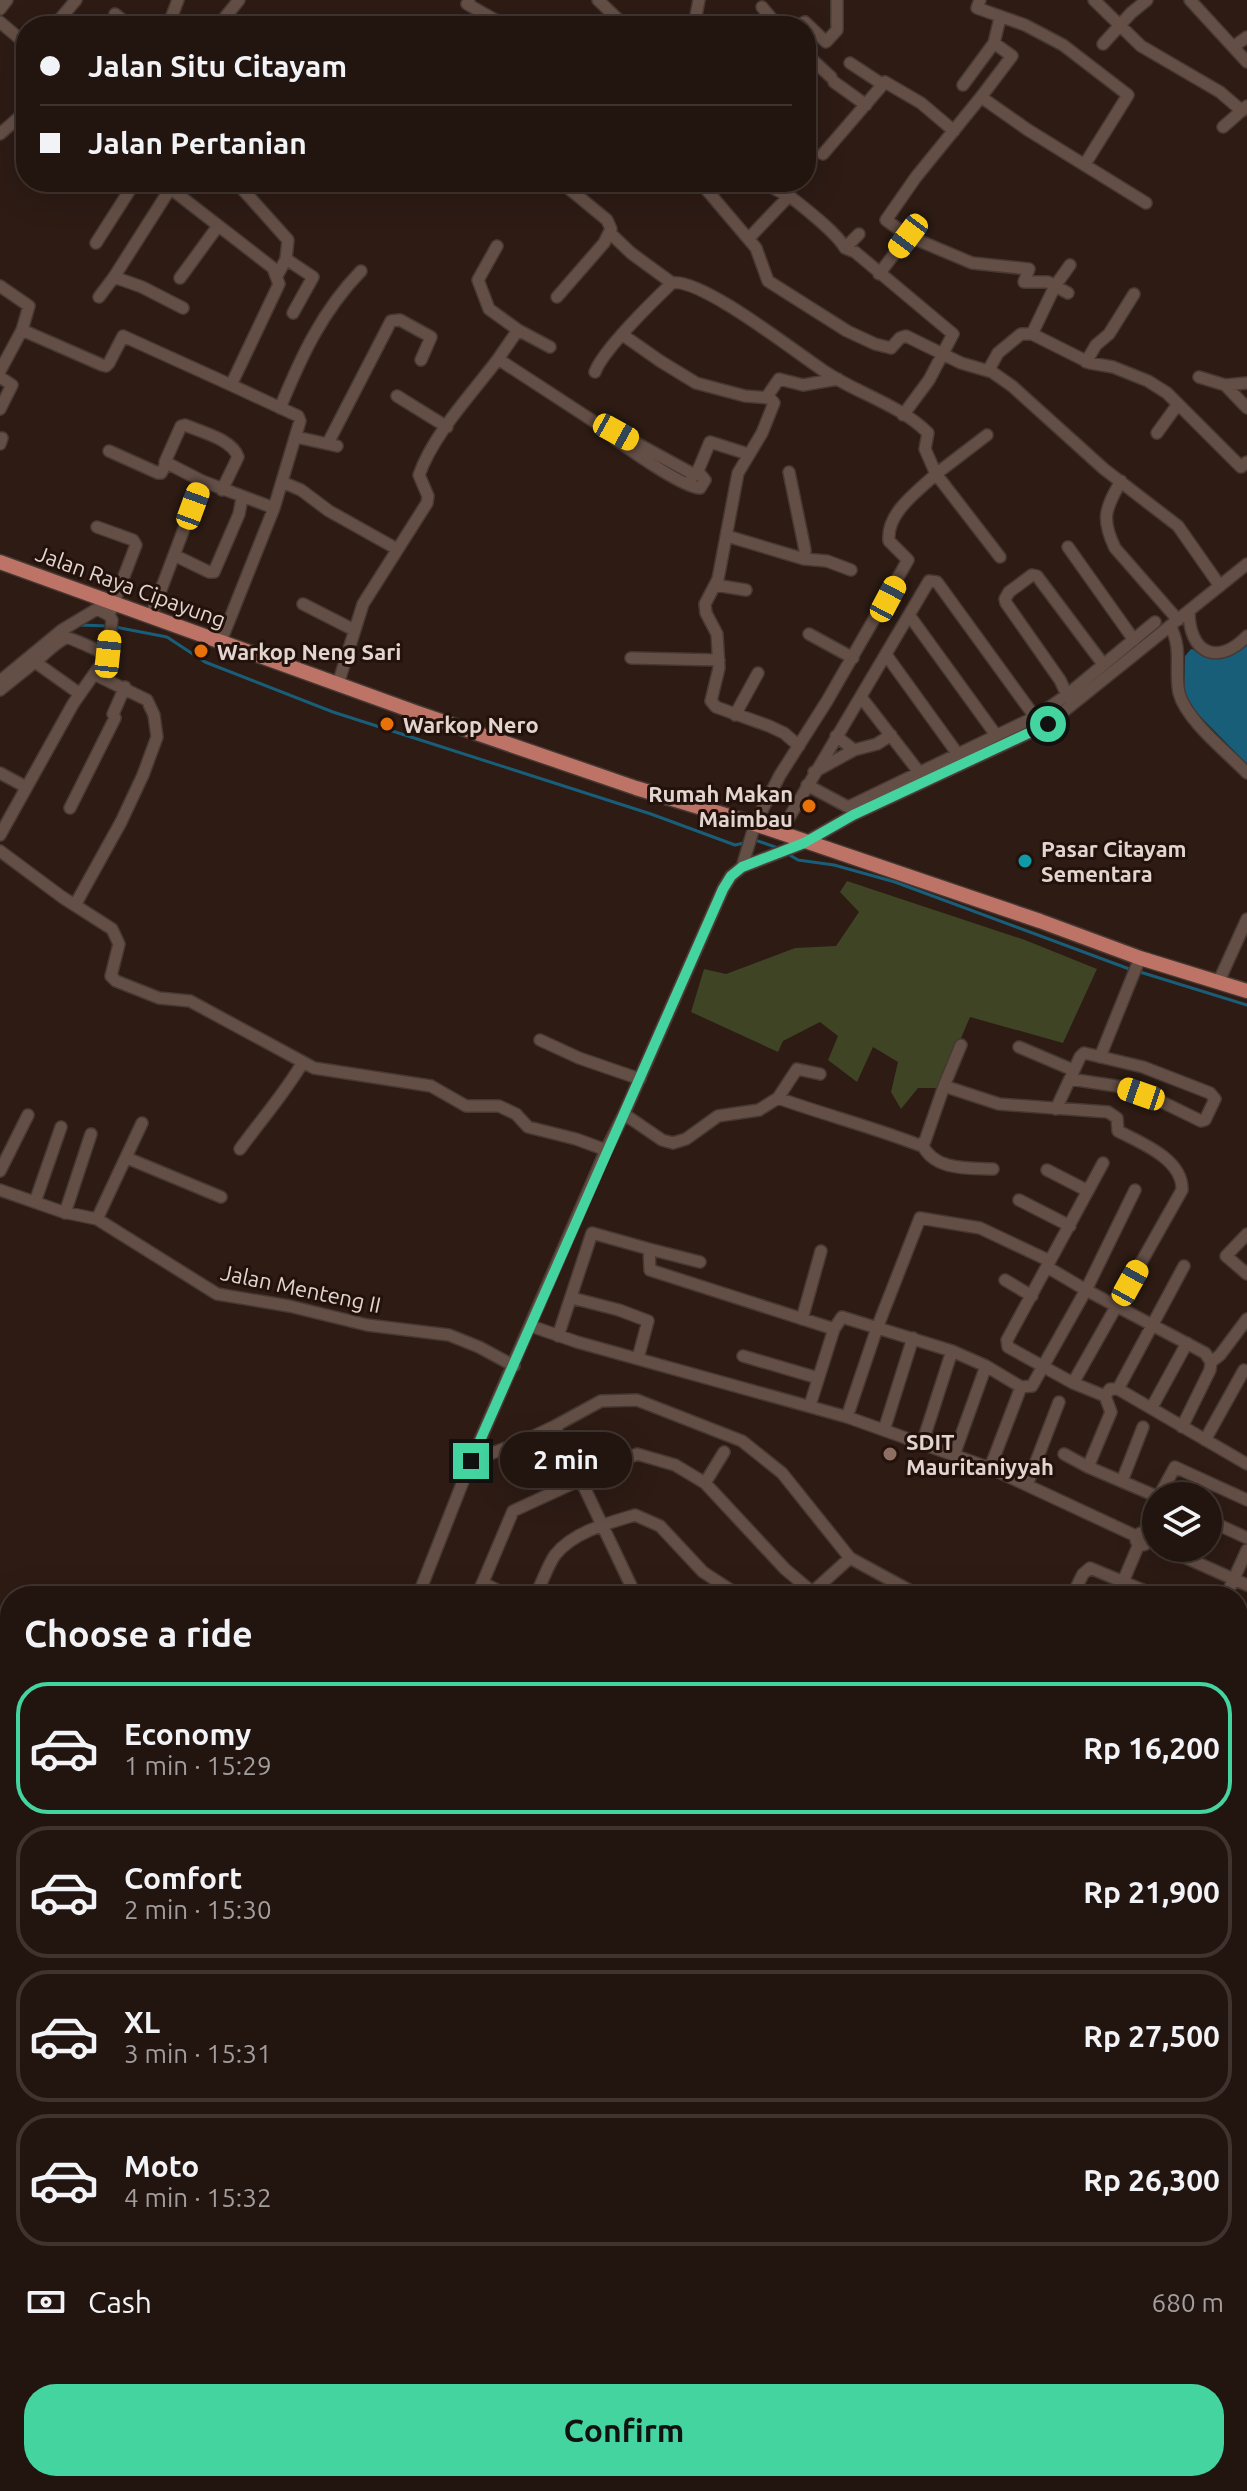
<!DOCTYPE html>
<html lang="en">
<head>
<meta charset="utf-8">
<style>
	body { margin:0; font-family:Ubuntu,sans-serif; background:#2a1d18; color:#f1f3f6; height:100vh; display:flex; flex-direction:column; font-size:30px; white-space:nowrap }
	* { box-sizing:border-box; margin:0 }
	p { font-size:26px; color:#a29e9e }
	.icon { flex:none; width:44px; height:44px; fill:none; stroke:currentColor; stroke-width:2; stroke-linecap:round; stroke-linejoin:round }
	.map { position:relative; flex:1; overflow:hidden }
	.panel { position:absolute; left:0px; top:1586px; width:1248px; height:906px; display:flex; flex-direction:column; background:#22140f; border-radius:32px 32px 0 0; box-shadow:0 8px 32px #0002,0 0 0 2px #3f332f }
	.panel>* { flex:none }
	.banner { position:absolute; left:16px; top:16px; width:800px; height:176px; border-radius:32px; box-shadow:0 8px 32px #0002,0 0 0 2px #3f332f; display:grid; align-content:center; height:176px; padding:0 24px; background:#22140f }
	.tools { position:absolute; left:1142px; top:1482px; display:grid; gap:16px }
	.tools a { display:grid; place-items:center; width:80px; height:80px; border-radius:50%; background:#22140f; box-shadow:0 8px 32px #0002,0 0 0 2px #3f332f; font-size:40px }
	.end { position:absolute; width:36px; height:36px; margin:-18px; border:10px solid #43d4a0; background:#111; box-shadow:0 0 0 4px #111 }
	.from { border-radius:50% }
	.bubble { position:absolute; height:56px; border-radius:28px; background:#22140f; box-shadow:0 8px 32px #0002,0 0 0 2px #3f332f; font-size:26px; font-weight:700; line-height:56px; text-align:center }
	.car { position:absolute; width:24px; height:48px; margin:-24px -12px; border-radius:10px; box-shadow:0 0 6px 2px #0007; background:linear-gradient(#f5c518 24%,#345 0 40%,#f5c518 0 76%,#345 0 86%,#f5c518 0) }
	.banner b { display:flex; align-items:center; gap:28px; height:76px; font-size:30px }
	.banner b+b { border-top:2px solid #3f332f }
	.banner i { width:20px; height:20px; background:#f1f3f6 }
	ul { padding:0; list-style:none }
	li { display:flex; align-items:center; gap:24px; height:132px; margin:0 16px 12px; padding:0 8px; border:4px solid #3f332f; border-radius:32px }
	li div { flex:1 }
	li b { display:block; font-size:30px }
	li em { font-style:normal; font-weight:700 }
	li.current { border-color:#43d4a0 }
	li>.icon { width:72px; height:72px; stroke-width:1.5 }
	h2 { padding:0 24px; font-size:36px; line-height:96px }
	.pay { display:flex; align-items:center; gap:20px; height:88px; padding:0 24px; font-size:30px }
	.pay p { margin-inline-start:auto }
	.button { display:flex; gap:16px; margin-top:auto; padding:16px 24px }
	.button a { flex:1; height:92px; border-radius:32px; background:#43d4a0; color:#111; font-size:32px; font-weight:700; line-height:92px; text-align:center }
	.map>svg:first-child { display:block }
	.green { fill:#3e4424 }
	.water { fill:#195e79 }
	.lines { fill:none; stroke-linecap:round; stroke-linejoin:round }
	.stream { stroke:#195e79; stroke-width:3 }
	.minor-casing { stroke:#463833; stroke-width:14 }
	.major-casing { stroke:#463833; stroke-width:17 }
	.minor { stroke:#644f46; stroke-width:11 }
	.major { stroke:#bd7467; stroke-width:14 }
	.route { stroke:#43d4a0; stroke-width:10 }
	.food-dot { fill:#e8710a; stroke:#23120b; stroke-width:3 }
	.culture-dot { fill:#0f9aa8; stroke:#23120b; stroke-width:3 }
	.education-dot { fill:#8d6e63; stroke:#23120b; stroke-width:3 }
	.labels { text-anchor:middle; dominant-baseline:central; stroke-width:6; stroke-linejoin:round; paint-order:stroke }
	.street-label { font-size:22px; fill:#e2d5d0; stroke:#23120b }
	.poi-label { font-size:22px; font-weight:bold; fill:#e2d5d0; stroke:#23120b; text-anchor:start }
</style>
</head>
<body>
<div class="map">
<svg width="1247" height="2491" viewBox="0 0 1247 2491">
	<rect width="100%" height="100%" fill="#2d1b14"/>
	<path class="green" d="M847 881 1025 940 1097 969 1063 1043 970 1017 940 1088H918L901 1109 891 1092 898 1062 873 1047 857 1082 828 1060 838 1036 820 1022 783 1041 778 1052 691 1012 704 969 726 974 795 948 836 946 859 912 840 892Z"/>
	<path class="water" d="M1247 641V764L1190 706 1184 695 1185 656 1191 649 1205 652Z"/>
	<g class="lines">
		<path class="stream" d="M80 625 108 626
			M115 627 167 637 205 662 333 712 651 814 735 845 744 843
			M755 840 778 848
			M788 854 798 860 834 865 895 882 1132 970
			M1140 972 1247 1005
			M0 2070 10 2071
			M854 2491 855 2482"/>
		<defs>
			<path id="minor" d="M469 0 467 4 506 26
				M598 0 625 26
				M980 0 977 8 1025 25 1063 45 1128 95 1085 164
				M1094 0 1141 46 1220 92 1242 111
				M1190 0 1247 62
				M762 7 778 26
				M0 9 7 0
				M115 14 130 26
				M0 22 26 44
				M54 26 76 0
				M168 26 178 0
				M218 26 239 0
				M694 26 699 0
				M797 26 805 22 826 42 837 30V0
				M1103 44 1131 13 1147 0
				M1233 47 1247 37
				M806 54 831 77
				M850 63 882 84
				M834 82 866 105
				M963 85 994 43 1000 18
				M981 97 1012 56 994 43
				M1223 127 1247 106
				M0 134 26 111
				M823 154 885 82 921 103 954 131
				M162 182 273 268 279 284 231 385 298 416 300 421 274 508 221 641
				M236 182 288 240 286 259 278 274
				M700 182 756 248 768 281 847 331 875 344 891 348 900 338 906 336 961 363 992 372 1012 386 1104 469 1178 526 1220 586
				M763 182C772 189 783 192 792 198 807 210 837 233 845 248L859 234
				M170 189 114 277 142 287 183 308
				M610 233 631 253 672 283
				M749 238 789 196
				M96 243 135 182
				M497 246 478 280 489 309 518 330 498 359
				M845 248 855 252 953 334 929 380 903 415
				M286 259 313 277 293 313
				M879 274 908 236
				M180 278 218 226
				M0 286 29 306 22 330 102 365 106 366 109 363 123 336 231 385
				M1068 293 1048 282H1024L1029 269 972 263 908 236 886 220 916 177 981 97 1028 130 1146 203
				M99 297 114 277
				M557 297 604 243 611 229 607 220 561 182
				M518 330 550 347
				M1032 334 1055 286 1070 265
				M623 335 660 361 696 383 745 396 770 398 774 403 762 433 738 473 718 579 705 604 706 613 717 634 719 668 711 701 716 707 769 726 784 733 799 746
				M1086 362 1096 345 1109 334 1134 294
				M0 371 22 330
				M988 371 998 353 1021 334H1032L1090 363 1113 367 1148 381 1167 393 1241 467 1247 462
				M595 372C603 350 653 301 672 283 701 277 799 355 827 373 859 394 900 405 928 433L925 449 936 474C917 492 886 513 889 541L908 560 827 701 780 775 755 824 742 867
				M0 377 12 385 0 409
				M1199 377 1225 385 1247 383
				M1225 385 1247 408
				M397 396 447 427
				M766 398 779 379 803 385 838 379
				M280 408C301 357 322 311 361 271
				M1157 433 1178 404
				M987 435 936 474 1000 557
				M296 437 337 446
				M615 439C632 451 682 487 700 488L705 480 700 474H693L690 484
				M328 443 391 321 400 320 431 337 421 360
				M0 444 2 438
				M109 451 158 473H161L166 464
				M697 473 710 442 748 454
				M202 481 165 462 181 426 185 425C201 432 232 439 238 457L222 490
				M1121 481C1105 509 1101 519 1115 548L1178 620
				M282 482 301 490 329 511 397 549
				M727 536 804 559 805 550 789 472
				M1068 547 1134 640
				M176 556 209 572H214L239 514 242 498
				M804 559 827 561 851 570
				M715 585 746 590
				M303 604 354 630
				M1189 611C1189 653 1217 667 1247 636
				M909 615 996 735
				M151 616 202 481 274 508
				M1170 626C1183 648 1174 669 1179 693 1186 720 1227 752 1247 773
				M809 634 853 658
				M887 656 957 753
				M631 658 719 660
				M35 662C44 655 56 642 66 638 71 637 99 652 108 654
				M0 681 62 630 97 609 109 615
				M338 684 363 604 427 503 428 496 419 475C434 433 471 395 498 359L610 432H616L693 474
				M0 690 35 662 80 694
				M1067 695 1060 680 1006 603 1005 599 1009 592 1032 575 1037 576 1103 664
				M861 697 919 772
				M735 715 758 673
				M836 736 854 750 877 744 891 735
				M814 772 854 750
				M0 773 26 787
				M807 785 848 807 1035 717 1067 695 1155 622
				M70 808 115 718 113 714 125 687
				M780 833 929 581 937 582 1035 717
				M0 835 73 704 108 654 112 620 109 615 136 545 133 540 97 527
				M0 851 62 897 112 929 119 944 111 976 116 981 159 998 190 1001 314 1068 431 1086 466 1106H499L516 1114 528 1127 576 1139 606 1150
				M75 905 121 822 143 775 157 737 154 715 147 700 94 674
				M1218 983 1247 919
				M540 1040 579 1058 640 1079
				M1019 1047 1073 1070
				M1100 1057 1140 958
				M944 1086 961 1045
				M778 1098 797 1069 820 1074
				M1056 1109 1080 1057 1084 1053 1143 1067 1210 1093 1215 1099 1205 1120 1201 1121 1158 1100 1123 1087 1070 1079
				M624 1114 662 1140 673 1143 686 1139 718 1116 759 1110 778 1098C825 1115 873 1127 919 1145L925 1141 944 1086 999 1104 1108 1112 1117 1118 1118 1131C1141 1143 1183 1159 1182 1190L1073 1383
				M922 1144C934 1171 968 1168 993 1169
				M240 1149C261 1120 285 1093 303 1062
				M127 1158 221 1197
				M1103 1163 1007 1340 1008 1347 1073 1383 1105 1396 1111 1412 1088 1467 1156 1496
				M1047 1170 1088 1191
				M0 1171 28 1115
				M0 1190 63 1212 97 1219 217 1294 289 1306 367 1325 449 1335 479 1347 514 1366
				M1135 1190 1086 1290 1205 1353 1211 1362 1210 1370 1182 1427
				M1019 1200 1070 1226
				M35 1202 61 1127
				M65 1213 91 1134
				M97 1219 142 1123
				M1247 1234 1226 1256 1247 1274
				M649 1249 700 1262
				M1005 1280 1032 1296
				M572 1298 619 1310 648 1321 638 1358
				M802 1319 821 1251
				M531 1326 577 1342 847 1417 990 1468 1136 1536
				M558 1336 592 1233 649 1249 650 1270 834 1329
				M743 1356 818 1378
				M1211 1362 1220 1355 1247 1319
				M1118 1389 1184 1266
				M1105 1396 1110 1389H1118L1247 1464
				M810 1405 834 1329 842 1317 952 1351 986 1366 1021 1387 1032 1386 1086 1290 1047 1267
				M1152 1407 1187 1343
				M847 1417 877 1328 920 1218 980 1228 1050 1261
				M884 1430 913 1338
				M1205 1440 1244 1370
				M922 1444 952 1351
				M1064 1454 1088 1467
				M954 1455 986 1366
				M471 1461 519 1443 555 1426
				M990 1468 1021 1387
				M1122 1481 1143 1427
				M705 1483 724 1452
				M1027 1485 1059 1402
				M1159 1496 1175 1467 1247 1500
				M1208 1520 1247 1538
				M1136 1539a6 6 0 1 1 12 0a6 6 0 1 1-12 0Z
				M1144 1533 1156 1504
				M1164 1548 1247 1585
				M483 1583 509 1596
				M809 1595 850 1558
				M418 1596 471 1461 606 1150 624 1114 723 889 731 876 742 867 804 843 853 815 1048 724 1247 564
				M477 1596 513 1511 637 1454 675 1465 705 1483 785 1569 817 1596
				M535 1596C542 1583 547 1567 555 1555 573 1532 608 1523 635 1515L660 1526 703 1572 740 1596
				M636 1596 555 1426 601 1401 637 1400 742 1441 782 1473 850 1558 920 1596
				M1072 1596 1083 1574 1090 1568 1157 1596
				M1117 1596 1139 1544
				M1226 1596 1247 1550
				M1238 1632 1247 1636
				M1238 1675 1247 1679
				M1238 1714 1247 1718
				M1238 1750 1247 1753
				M1238 1839 1247 1821
				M0 1909 10 1890
				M1238 1919 1247 1924
				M1238 1983 1247 1988
				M0 2013 10 2015
				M1238 2051 1247 2056
				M1238 2110 1247 2114
				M0 2162 10 2168
				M1238 2168 1247 2150
				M1238 2237 1247 2242
				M0 2280 10 2264
				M1238 2305 1247 2310
				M0 2307 10 2314
				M1238 2368 1247 2372
				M1238 2399 1247 2387
				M0 2431 10 2416
				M122 2482 147 2484 149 2482
				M467 2482 468 2491
				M1039 2482 1052 2491
				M1141 2482 1139 2487 1142 2491
				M60 2491 67 2482
				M1056 2491 1066 2482
				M1178 2491 1184 2482
				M1239 2491 1247 2478"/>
			<path id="major" d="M0 562 415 712 636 788 755 824 1040 921 1140 958 1247 991"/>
		</defs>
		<use href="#minor" class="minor-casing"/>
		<use href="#major" class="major-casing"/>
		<use href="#minor" class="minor"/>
		<use href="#major" class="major"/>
	</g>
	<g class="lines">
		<path class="route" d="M471 1461C555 1271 639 1080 723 889L731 876 742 867 804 843 853 815 1048 724"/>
	</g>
	<g class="food-dot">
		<circle cx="201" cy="651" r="8"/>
		<circle cx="387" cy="724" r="8"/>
		<circle cx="809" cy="806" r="8"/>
	</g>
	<circle class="culture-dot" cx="1025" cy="861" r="8"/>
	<circle class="education-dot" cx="890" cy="1454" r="8"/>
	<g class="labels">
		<g class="street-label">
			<text transform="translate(131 586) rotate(20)">Jalan Raya Cipayung</text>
			<text transform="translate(301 1288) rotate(12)">Jalan Menteng II</text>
		</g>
		<g class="poi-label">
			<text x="217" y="651">Warkop Neng Sari</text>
			<text x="403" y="724">Warkop Nero</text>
			<text x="793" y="793" text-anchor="end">Rumah Makan<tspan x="793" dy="25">Maimbau</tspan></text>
			<text x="1041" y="848">Pasar Citayam<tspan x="1041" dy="25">Sementara</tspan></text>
			<text x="906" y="1441">SDIT<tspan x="906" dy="25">Mauritaniyyah</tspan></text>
		</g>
	</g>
</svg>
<div class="tools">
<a><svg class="icon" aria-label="layers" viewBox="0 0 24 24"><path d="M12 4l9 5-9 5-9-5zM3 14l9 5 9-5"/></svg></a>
</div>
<i class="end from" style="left:1048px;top:724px"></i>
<i class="end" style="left:471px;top:1461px"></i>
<div class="bubble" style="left:500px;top:1432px;width:132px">2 min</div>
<i class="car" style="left:908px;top:236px;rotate:217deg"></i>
<i class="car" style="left:616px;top:432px;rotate:119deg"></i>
<i class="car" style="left:193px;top:506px;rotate:20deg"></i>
<i class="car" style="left:888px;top:599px;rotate:28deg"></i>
<i class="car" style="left:108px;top:654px;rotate:6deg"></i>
<i class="car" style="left:1141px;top:1094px;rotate:289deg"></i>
<i class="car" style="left:1130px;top:1283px;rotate:29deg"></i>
<div class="banner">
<b><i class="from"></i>Jalan Situ Citayam</b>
<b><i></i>Jalan Pertanian</b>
</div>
<section class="panel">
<h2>Choose a ride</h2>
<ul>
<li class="current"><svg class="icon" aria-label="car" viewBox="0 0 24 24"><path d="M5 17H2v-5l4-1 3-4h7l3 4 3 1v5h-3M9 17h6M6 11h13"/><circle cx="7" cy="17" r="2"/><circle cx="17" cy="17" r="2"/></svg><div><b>Economy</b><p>1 min · 15:29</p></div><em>Rp 16,200</em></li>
<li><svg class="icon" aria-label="car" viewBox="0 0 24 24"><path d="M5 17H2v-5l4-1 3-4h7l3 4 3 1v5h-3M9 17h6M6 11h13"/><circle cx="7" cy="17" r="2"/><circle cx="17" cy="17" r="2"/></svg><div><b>Comfort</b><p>2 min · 15:30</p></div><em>Rp 21,900</em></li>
<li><svg class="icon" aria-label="car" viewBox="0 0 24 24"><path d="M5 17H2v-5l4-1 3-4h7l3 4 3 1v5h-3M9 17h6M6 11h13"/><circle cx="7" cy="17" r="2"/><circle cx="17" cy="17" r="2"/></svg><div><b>XL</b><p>3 min · 15:31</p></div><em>Rp 27,500</em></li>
<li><svg class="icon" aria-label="car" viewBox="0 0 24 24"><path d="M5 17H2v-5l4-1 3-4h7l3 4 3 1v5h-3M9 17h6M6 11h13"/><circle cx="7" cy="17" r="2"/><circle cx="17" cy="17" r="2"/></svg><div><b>Moto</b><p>4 min · 15:32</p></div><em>Rp 26,300</em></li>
</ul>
<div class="pay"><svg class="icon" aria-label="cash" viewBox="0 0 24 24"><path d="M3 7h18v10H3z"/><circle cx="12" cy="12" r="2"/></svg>Cash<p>680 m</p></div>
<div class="button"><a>Confirm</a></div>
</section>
</div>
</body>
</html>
